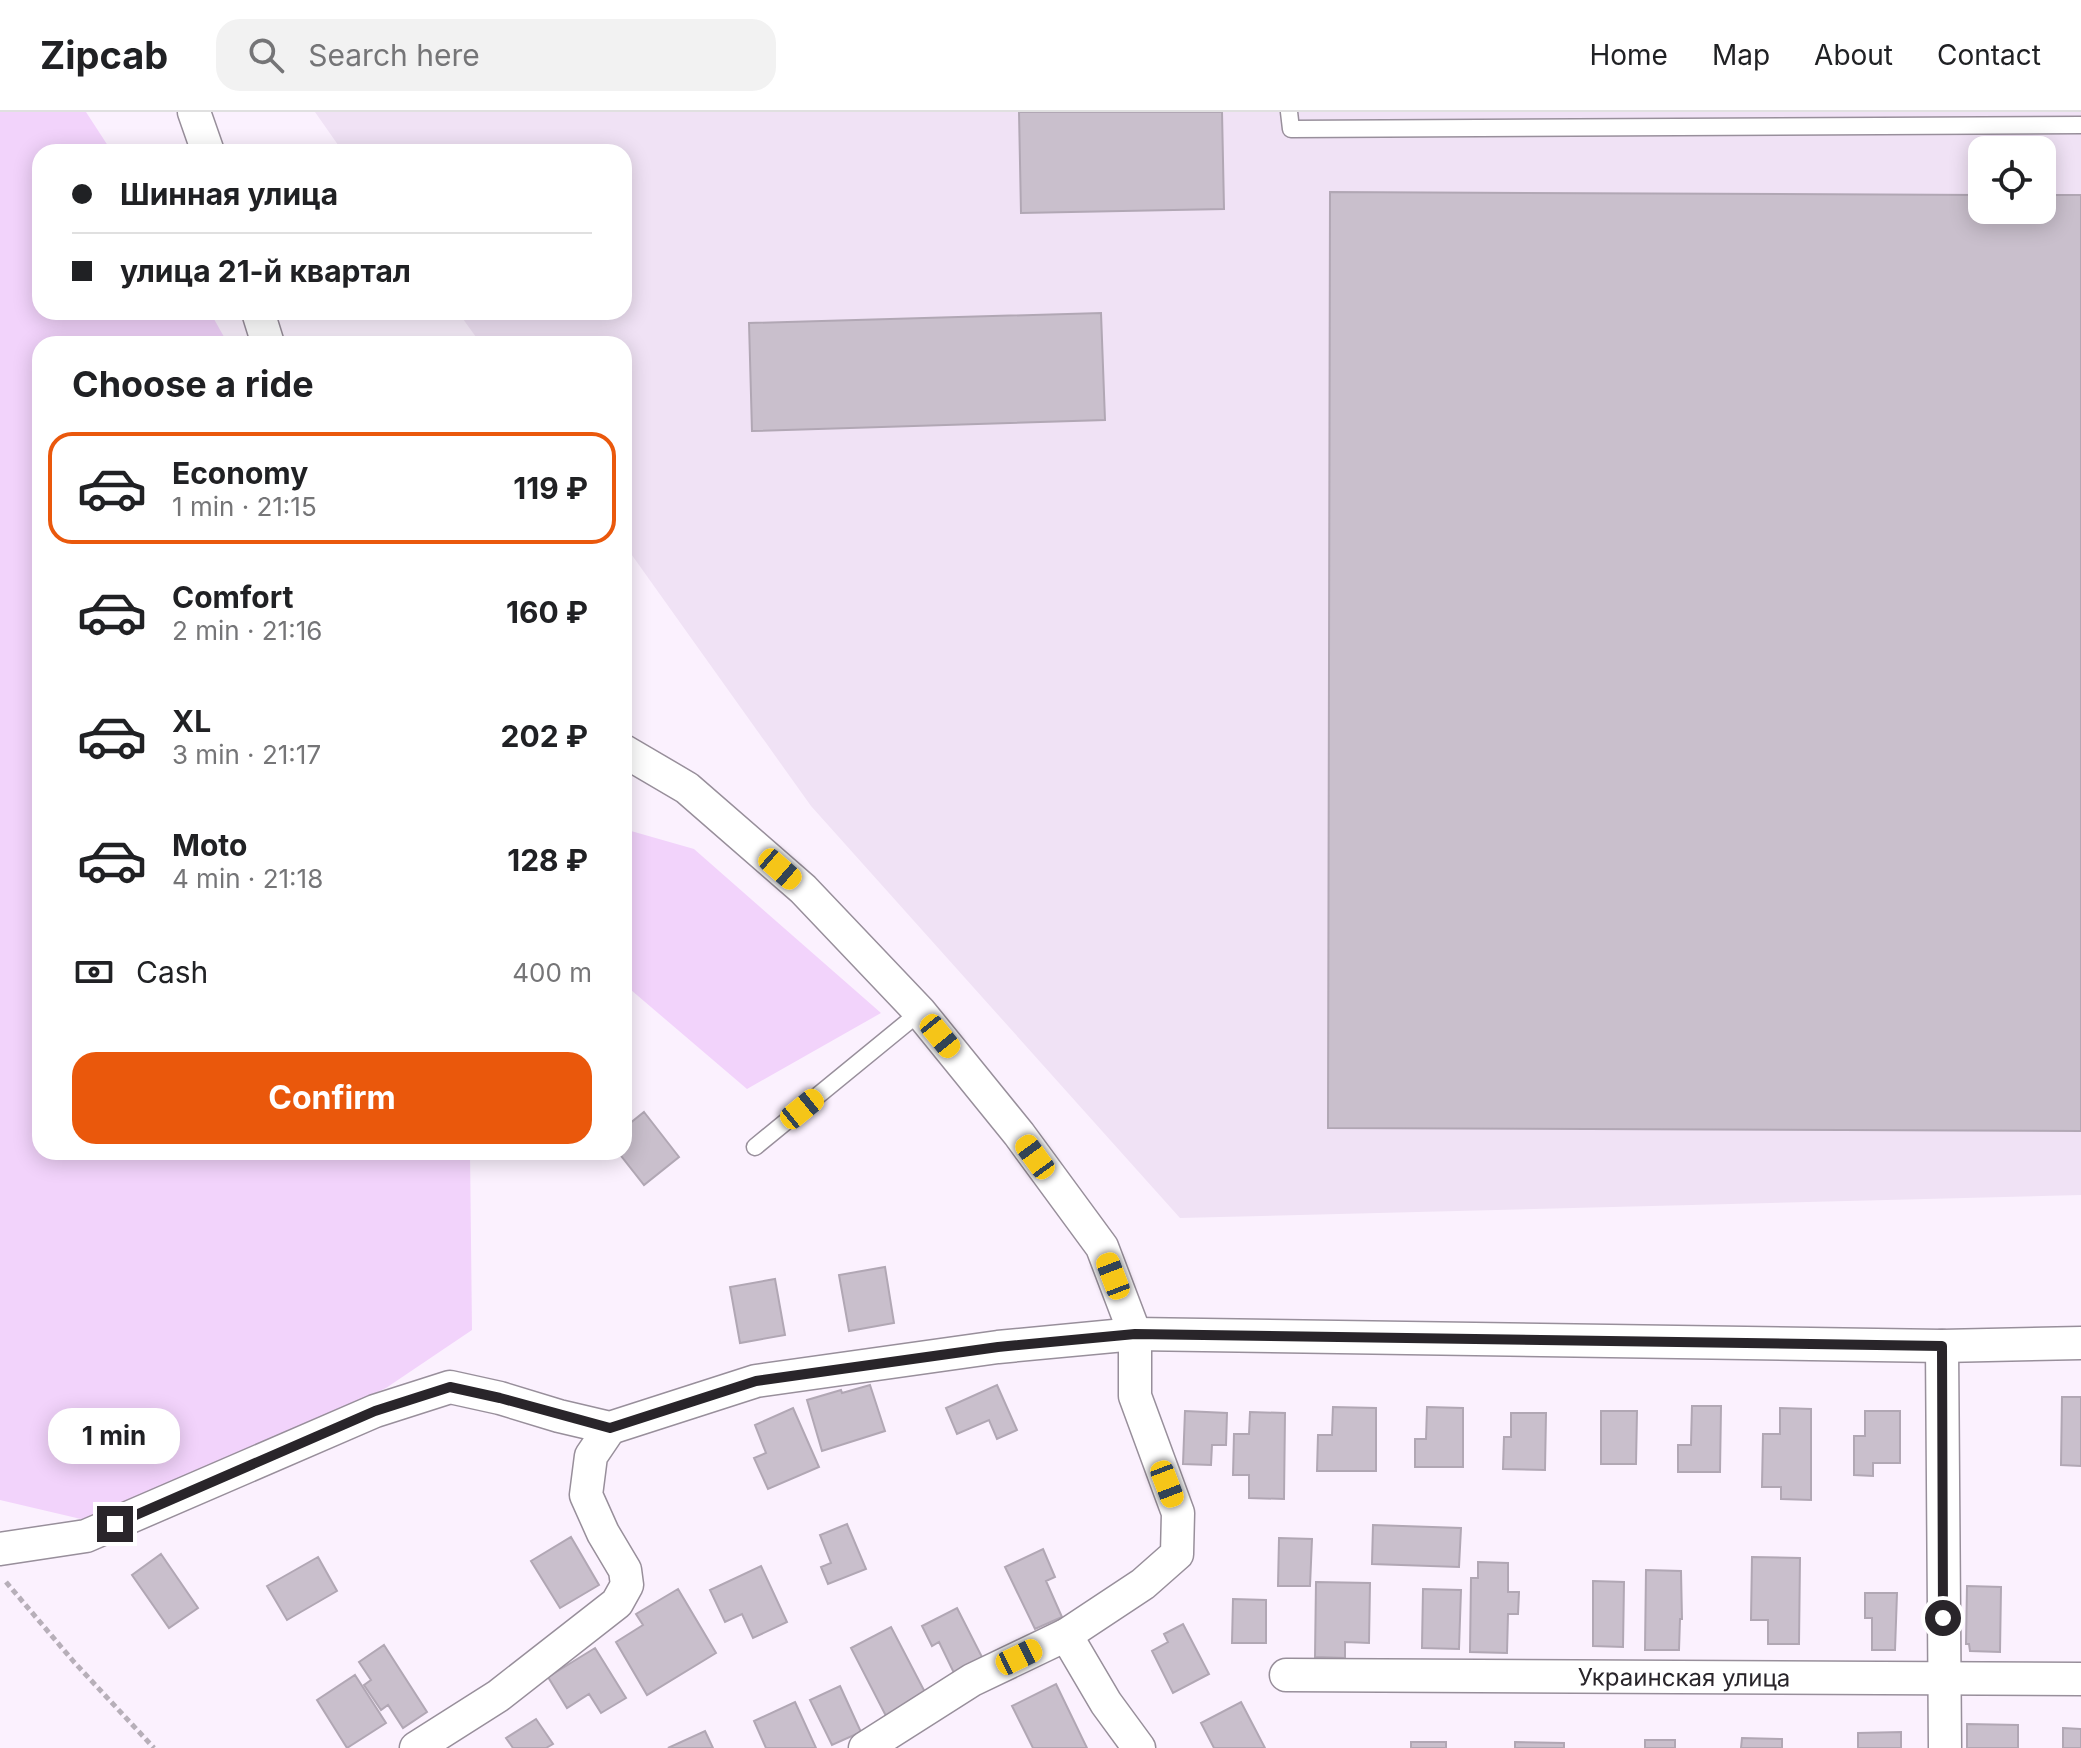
<!DOCTYPE html>
<html lang="en">
<head>
<meta charset="utf-8">
<style>
	body { margin:0; font-family:Inter,sans-serif; background:#f2f2f2; color:#202124; height:100vh; display:flex; flex-direction:column; font-size:30px; white-space:nowrap }
	* { box-sizing:border-box; margin:0 }
	p { font-size:26px; color:#757577 }
	.icon { flex:none; width:44px; height:44px; fill:none; stroke:currentColor; stroke-width:2; stroke-linecap:round; stroke-linejoin:round }
	.map { position:relative; flex:1; overflow:hidden }
	.side { position:absolute; left:32px; top:224px; width:600px; height:824px; display:flex; flex-direction:column; background:#fff; border-radius:24px; box-shadow:0 4px 20px #0003 }
	.side>* { flex:none }
	.hud { position:absolute; left:32px; top:32px; width:600px; height:176px; border-radius:24px; box-shadow:0 4px 20px #0003; display:grid; align-content:center; height:176px; padding:0 40px; background:#fff }
	.controls { position:absolute; left:1968px; top:24px; display:grid; gap:16px }
	.controls a { display:grid; place-items:center; width:88px; height:88px; border-radius:16px; background:#fff; box-shadow:0 4px 20px #0003; font-size:40px }
	.end { position:absolute; width:36px; height:36px; margin:-18px; border:10px solid #29252a; background:#fff; box-shadow:0 0 0 4px #fff }
	.from { border-radius:50% }
	.bubble { position:absolute; height:56px; border-radius:24px; background:#fff; box-shadow:0 4px 20px #0003; font-size:26px; font-weight:700; line-height:56px; text-align:center }
	.car { position:absolute; width:24px; height:48px; margin:-24px -12px; border-radius:10px; box-shadow:0 0 6px 2px #0007; background:linear-gradient(#f5c518 24%,#345 0 40%,#f5c518 0 76%,#345 0 86%,#f5c518 0) }
	.hud b { display:flex; align-items:center; gap:28px; height:76px; font-size:30px }
	.hud b+b { border-top:2px solid #e0e0e0 }
	.hud i { width:20px; height:20px; background:#202124 }
	ul { padding:0; list-style:none }
	li { display:flex; align-items:center; gap:24px; height:112px; margin:0 16px 12px; padding:0 24px; border:4px solid transparent; border-radius:24px }
	li div { flex:1 }
	li b { display:block; font-size:30px }
	li em { font-style:normal; font-weight:700 }
	li.active { border-color:#ea580c }
	li>.icon { width:72px; height:72px; stroke-width:1.5 }
	h2 { padding:0 40px; font-size:36px; line-height:96px }
	.pay { display:flex; align-items:center; gap:20px; height:88px; padding:0 40px; font-size:30px }
	.pay p { margin-inline-start:auto }
	.cta { display:flex; gap:16px; margin-top:auto; padding:16px 40px }
	.cta a { flex:1; height:92px; border-radius:24px; background:#ea580c; color:#fff; font-size:32px; font-weight:700; line-height:92px; text-align:center }
	header { display:flex; align-items:center; gap:48px; box-sizing:border-box; height:112px; padding:0 40px; background:#fff; border-bottom:2px solid #e0e0e0 }
	header strong { font-size:38px }
	nav { display:flex; gap:44px; margin-inline-start:auto; font-size:28px }
	.search { width:560px; height:72px; background:#f2f2f2; display:flex; align-items:center; gap:20px; box-sizing:border-box; padding:0 28px; border-radius:24px; color:#757577; font-size:30px }
	.map>svg:first-child { display:block }
	.built { fill:#f0e2f5; fill-rule:evenodd }
	.green { fill:#f2d3fb }
	.building { fill:#c9bfcc; stroke:#b1a7b4; stroke-width:2 }
	.lines { fill:none; stroke-linecap:round; stroke-linejoin:round }
	.service-casing { stroke:#988f9b; stroke-width:19 }
	.minor-casing { stroke:#988f9b; stroke-width:35 }
	.path { stroke:#b7afb9; stroke-width:5; stroke-dasharray:6 4; stroke-linecap:butt }
	.service { stroke:#fff; stroke-width:16 }
	.minor { stroke:#fff; stroke-width:32 }
	.route { stroke:#29252a; stroke-width:10 }
	.labels { text-anchor:middle; dominant-baseline:central; stroke-width:6; stroke-linejoin:round; paint-order:stroke }
	.street-label { font-size:24px; fill:#29252a; stroke:#fff }
</style>
</head>
<body>
<header>
<strong>Zipcab</strong>
<div class="search"><svg class="icon" aria-label="search" viewBox="0 0 24 24"><circle cx="10" cy="10" r="6"/><path d="M15 15l6 6"/></svg>Search here</div>
<nav><a>Home</a><a>Map</a><a>About</a><a>Contact</a></nav>
</header>
<div class="map">
<svg width="2081" height="1636" viewBox="0 0 2081 1636">
	<rect width="100%" height="100%" fill="#fbf1fe"/>
	<path class="built" d="M315 0H2081V1083L1180 1106 811 694 624 432V232H481L458 200H624V40H343ZM1982 38H2042V98H1982Z"/>
	<path class="green" d="M0 0H86L112 40H40V200H210L228 232H40V1040H470L472 1218 386 1276 98 1411 0 1388Z
		M624 717 694 737 881 901 747 977 624 872Z"/>
	<path class="building" d="M1019 0H1222L1224 97 1021 101Z
		M1330 80 1982 83V98H2042V83H2081V1019L1328 1016Z
		M1101 201 1105 308 752 319 749 211Z
		M644 1000 679 1045 644 1073 618 1040H624V1016Z
		M885 1155 894 1211 849 1219 839 1163Z
		M775 1167 785 1223 740 1231 730 1175Z
		M870 1273 885 1319 822 1339 807 1288 841 1278 842 1281Z
		M997 1273 1017 1318 997 1327 989 1308 957 1322 946 1296Z
		M2062 1285H2081V1354L2061 1353Z
		M1692 1294H1721L1720 1360H1678V1333H1691Z
		M1333 1295 1376 1296V1359H1317L1318 1323H1332Z
		M1427 1295 1463 1296V1355H1415V1327H1426Z
		M793 1296 819 1355 768 1377 754 1346 766 1341 755 1313Z
		M1780 1296 1811 1297V1388L1781 1387V1375H1762L1763 1322H1780Z
		M1185 1299 1227 1301 1226 1333H1212L1211 1353 1183 1352Z
		M1601 1299H1637L1636 1352H1601Z
		M1865 1299H1900V1351H1873V1364L1854 1363V1324H1865Z
		M1250 1300 1285 1301 1284 1387 1249 1386V1363H1233L1234 1322H1249Z
		M1511 1301H1546L1545 1358 1503 1357 1504 1325H1511Z
		M847 1412 866 1457 828 1472 821 1455 831 1451 820 1423Z
		M1373 1413 1461 1416 1459 1455 1372 1452Z
		M571 1425 599 1473 560 1496 531 1449Z
		M1279 1426 1312 1427 1310 1474H1278Z
		M1043 1437 1055 1465 1046 1469 1062 1505 1035 1517 1005 1455Z
		M161 1442 198 1496 169 1516 132 1463Z
		M318 1445 337 1479 287 1508 267 1474Z
		M1752 1445 1800 1446 1799 1532H1768V1508H1751Z
		M1478 1450 1508 1451V1480H1519L1518 1502H1508L1507 1541 1470 1540 1471 1466H1478Z
		M761 1454 787 1510 753 1526 742 1502 725 1510 710 1478Z
		M1646 1458 1681 1459 1682 1507H1680L1679 1538H1645Z
		M1593 1469 1624 1470 1623 1535 1593 1534Z
		M1316 1470 1370 1471 1369 1531 1345 1530V1546L1315 1545Z
		M1967 1474 2001 1475 2000 1540 1970 1539 1969 1532H1966Z
		M678 1477 716 1541 647 1583 616 1530 643 1513 636 1502Z
		M1423 1477 1461 1478 1459 1537 1422 1536Z
		M1865 1481H1897L1895 1538H1872V1506H1865Z
		M1233 1487 1266 1488V1531H1232Z
		M957 1496 983 1547 954 1561 939 1530 932 1534 922 1514Z
		M1183 1512 1209 1562 1173 1581 1152 1539 1168 1530 1164 1522Z
		M891 1515 927 1584 886 1604 851 1536Z
		M384 1533 427 1600 403 1616 388 1593 381 1598 364 1573 371 1568 359 1550Z
		M595 1536 626 1586 601 1601 589 1582 567 1596 548 1565Z
		M355 1563 386 1611 347 1636 317 1588Z
		M1056 1572 1087 1636H1033L1012 1594Z
		M840 1574 861 1620 832 1633 810 1588Z
		M795 1590 816 1636H766L754 1609Z
		M1241 1590 1265 1636H1214L1201 1611Z
		M536 1607 553 1632 546 1636H513L506 1626Z
		M1967 1612 2018 1613V1636H1967Z
		M2063 1616 2081 1617V1636H2063Z
		M705 1619 713 1636H668Z
		M1901 1620V1636H1858V1621Z
		M1742 1626 1782 1627V1636H1741Z
		M1645 1628H1675V1636H1645Z
		M1411 1630H1446V1636H1411Z
		M1515 1630 1564 1631V1636H1515Z"/>
	<g class="lines">
		<defs>
			<path id="service" d="M1289 0 1291 17 2081 13
				M755 1035 920 900"/>
			<g id="minor">
				<path d="M194 0 208 40"/>
				<path d="M258 200 268 232"/>
				<path d="M624 639 687 676 803 777 920 900 1019 1022 1102 1135 1135 1222V1284L1178 1401 1177 1442 1143 1472 1066 1523 972 1568 865 1636"/>
				<path d="M1942 1234 1945 1636"/>
				<path d="M0 1437 86 1424 375 1299 450 1275 500 1286 559 1304 610 1316 756 1269 998 1235 1135 1222 1942 1234 2081 1231"/>
				<path d="M1066 1523 1106 1591 1139 1636"/>
				<path id="s1" d="M1286 1563 2081 1567"/>
				<path d="M416 1636 498 1584 617 1491 627 1473 625 1458 603 1421 586 1383 591 1344 610 1316"/>
			</g>
		</defs>
		<use href="#service" class="service-casing"/>
		<use href="#minor" class="minor-casing"/>
		<path class="path" d="M6 1470 74 1550 154 1636"/>
		<use href="#service" class="service"/>
		<use href="#minor" class="minor"/>
	</g>
	<g class="lines">
		<path class="route" d="M115 1412 375 1299 450 1275 500 1286 610 1316 756 1269 998 1235 1135 1222 1942 1234 1943 1506"/>
	</g>
	<g class="labels">
		<g class="street-label">
			<text stroke="none"><textPath href="#s1" startOffset="398">Украинская улица</textPath></text>
		</g>
	</g>
</svg>
<div class="controls">
<a><svg class="icon" aria-label="locate" viewBox="0 0 24 24"><circle cx="12" cy="12" r="6"/><path d="M12 2v4M12 18v4M2 12h4M18 12h4"/></svg></a>
</div>
<i class="end from" style="left:1943px;top:1506px"></i>
<i class="end" style="left:115px;top:1412px"></i>
<div class="bubble" style="left:48px;top:1296px;width:132px">1 min</div>
<i class="car" style="left:780px;top:757px;rotate:131deg"></i>
<i class="car" style="left:940px;top:924px;rotate:141deg"></i>
<i class="car" style="left:802px;top:997px;rotate:51deg"></i>
<i class="car" style="left:1035px;top:1045px;rotate:324deg"></i>
<i class="car" style="left:1113px;top:1164px;rotate:339deg"></i>
<i class="car" style="left:1167px;top:1372px;rotate:159deg"></i>
<i class="car" style="left:1019px;top:1545px;rotate:64deg"></i>
<div class="hud">
<b><i class="from"></i>Шинная улица</b>
<b><i></i>улица 21-й квартал</b>
</div>
<section class="side">
<h2>Choose a ride</h2>
<ul>
<li class="active"><svg class="icon" aria-label="car" viewBox="0 0 24 24"><path d="M5 17H2v-5l4-1 3-4h7l3 4 3 1v5h-3M9 17h6M6 11h13"/><circle cx="7" cy="17" r="2"/><circle cx="17" cy="17" r="2"/></svg><div><b>Economy</b><p>1 min · 21:15</p></div><em>119 ₽</em></li>
<li><svg class="icon" aria-label="car" viewBox="0 0 24 24"><path d="M5 17H2v-5l4-1 3-4h7l3 4 3 1v5h-3M9 17h6M6 11h13"/><circle cx="7" cy="17" r="2"/><circle cx="17" cy="17" r="2"/></svg><div><b>Comfort</b><p>2 min · 21:16</p></div><em>160 ₽</em></li>
<li><svg class="icon" aria-label="car" viewBox="0 0 24 24"><path d="M5 17H2v-5l4-1 3-4h7l3 4 3 1v5h-3M9 17h6M6 11h13"/><circle cx="7" cy="17" r="2"/><circle cx="17" cy="17" r="2"/></svg><div><b>XL</b><p>3 min · 21:17</p></div><em>202 ₽</em></li>
<li><svg class="icon" aria-label="car" viewBox="0 0 24 24"><path d="M5 17H2v-5l4-1 3-4h7l3 4 3 1v5h-3M9 17h6M6 11h13"/><circle cx="7" cy="17" r="2"/><circle cx="17" cy="17" r="2"/></svg><div><b>Moto</b><p>4 min · 21:18</p></div><em>128 ₽</em></li>
</ul>
<div class="pay"><svg class="icon" aria-label="cash" viewBox="0 0 24 24"><path d="M3 7h18v10H3z"/><circle cx="12" cy="12" r="2"/></svg>Cash<p>400 m</p></div>
<div class="cta"><a>Confirm</a></div>
</section>
</div>
</body>
</html>
